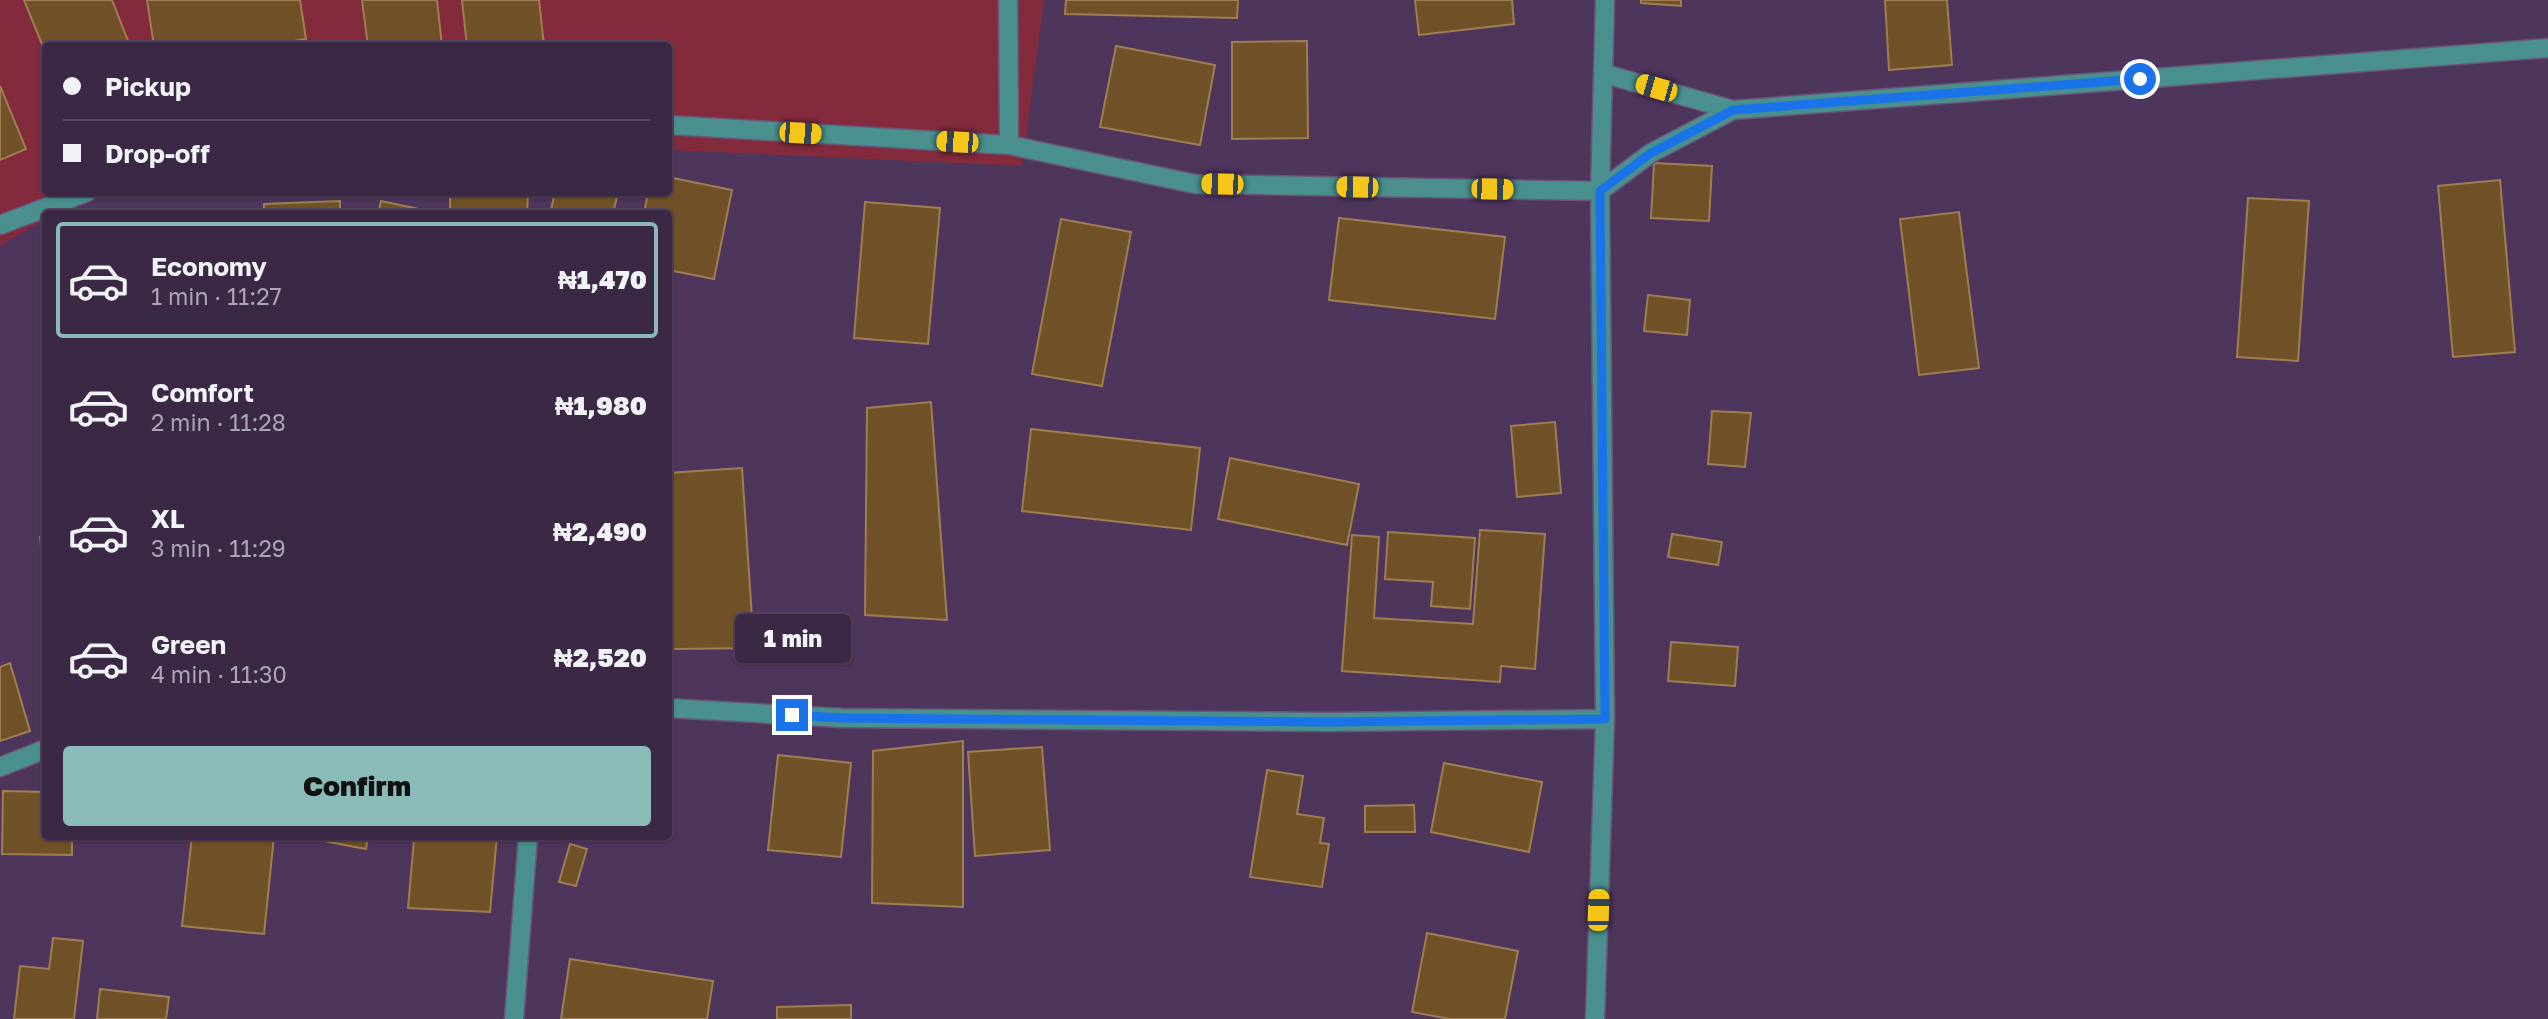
<!DOCTYPE html>
<html lang="en">
<head>
<meta charset="utf-8">
<style>
	body { margin:0; font-family:"Golos Text",sans-serif; background:#453450; color:#f1f3f6; height:100vh; display:flex; flex-direction:column; font-size:26px; white-space:nowrap }
	* { box-sizing:border-box; margin:0 }
	p { font-size:23px; color:#aba6b3 }
	.icon { flex:none; width:38px; height:38px; fill:none; stroke:currentColor; stroke-width:2; stroke-linecap:round; stroke-linejoin:round }
	.map { position:relative; flex:1; overflow:hidden }
	.drawer { position:absolute; left:42px; top:210px; width:630px; height:630px; display:flex; flex-direction:column; background:#3a2845; border-radius:7px; box-shadow:0 2px 5px #0004,0 0 0 2px #54445e }
	.drawer>* { flex:none }
	.guide { position:absolute; left:42px; top:42px; width:630px; height:154px; border-radius:7px; box-shadow:0 2px 5px #0004,0 0 0 2px #54445e; display:grid; align-content:center; height:154px; padding:0 21px; background:#3a2845 }
	.end { position:absolute; width:32px; height:32px; margin:-16px; border:9px solid #1a73e8; background:#fff; box-shadow:0 0 0 4px #fff }
	.from { border-radius:50% }
	.bubble { position:absolute; height:49px; border-radius:7px; background:#3a2845; box-shadow:0 2px 5px #0004,0 0 0 2px #54445e; font-size:23px; font-weight:800; line-height:49px; text-align:center }
	.car { position:absolute; width:21px; height:42px; margin:-21px -10px; border-radius:9px; box-shadow:0 0 5px 2px #0007; background:linear-gradient(#f5c518 24%,#345 0 40%,#f5c518 0 76%,#345 0 86%,#f5c518 0) }
	.guide b { display:flex; align-items:center; gap:24px; height:66px; font-size:26px }
	.guide b+b { border-top:2px solid #54445e }
	.guide i { width:18px; height:18px; background:#f1f3f6 }
	ul { padding:12px 0 0; list-style:none }
	li { display:flex; align-items:center; gap:21px; height:116px; margin:0 14px 10px; padding:0 7px; border:4px solid transparent; border-radius:7px }
	li div { flex:1 }
	li b { display:block; font-size:26px }
	li em { font-style:normal; font-weight:800 }
	li.current { border-color:#8bbbb9 }
	li>.icon { width:63px; height:63px; stroke-width:1.5 }
	.cta { display:flex; gap:14px; margin-top:auto; padding:14px 21px }
	.cta a { flex:1; height:80px; border-radius:7px; background:#8bbbb9; color:#111; font-size:28px; font-weight:800; line-height:80px; text-align:center }
	.map>svg:first-child { display:block }
	.green { fill:#832b3c }
	.building { fill:#715127; stroke:#a07e54; stroke-width:2 }
	.lines { fill:none; stroke-linecap:round; stroke-linejoin:round }
	.minor-casing { stroke:#6b5478; stroke-width:21 }
	.minor { stroke:#49908e; stroke-width:18 }
	.route { stroke:#1a73e8; stroke-width:9 }
</style>
</head>
<body>
<div class="map">
<svg width="2548" height="1019" viewBox="0 0 2548 1019">
	<rect width="100%" height="100%" fill="#4e355c"/>
	<path class="green" d="M0 0H1044L1022 166 669 150 668 46H46V192L91 193 46 214 45 219 0 246Z"/>
	<path class="building" d="M24 0H112L130 46H46V54Z
		M147 0H300L306 39 262 46H154Z
		M362 0H437L442 46H368Z
		M462 0H539L544 46H467Z
		M1066 0H1238L1237 18 1065 14Z
		M1415 0H1512L1514 24 1419 35Z
		M1641 0H1681V6L1641 3Z
		M1885 0H1947L1952 65 1889 70Z
		M1307 41 1308 138 1232 139V42Z
		M1116 46 1215 65 1200 145 1100 127Z
		M0 86 26 149 0 160Z
		M1654 163 1712 166 1709 221 1651 218Z
		M668 177 732 190 714 279 668 270V214H644L648 192H668Z
		M2500 180 2515 352 2453 357 2438 186Z
		M450 192H528L527 214 450 211Z
		M555 192H618L613 214H550Z
		M2248 198 2309 201 2298 361 2237 357Z
		M340 201V214H264V204Z
		M381 201 442 214H378Z
		M865 202 940 208 928 344 854 338Z
		M1959 212 1979 368 1919 375 1900 219Z
		M1339 218 1505 237 1495 319 1329 300Z
		M1061 219 1131 232 1102 386 1032 374Z
		M1648 295 1690 300 1687 335 1644 331Z
		M931 402 947 620 865 615 867 408Z
		M1712 411 1751 413 1745 467 1708 464Z
		M1555 422 1561 493 1517 497 1511 426Z
		M1031 429 1200 448 1191 530 1022 511Z
		M1230 458 1359 484 1347 545 1218 519Z
		M742 468 754 648 673 649 668 581V473Z
		M1480 530 1545 534 1535 669 1501 666 1500 682 1342 671 1352 535 1379 537 1374 618 1473 624Z
		M1388 532 1475 538 1470 609 1431 606 1433 582 1385 579Z
		M1672 534 1722 542 1718 565 1668 557Z
		M46 536V591L40 537Z
		M1671 642 1738 647 1735 686 1668 681Z
		M10 663 30 731 0 741V667Z
		M963 741V907L872 903 873 751Z
		M1042 747 1050 850 975 856 968 752Z
		M778 755 851 763 841 857 768 850Z
		M1444 763 1542 782 1529 852 1431 832Z
		M1267 770 1303 776 1297 814 1324 818 1320 843 1329 844 1322 887 1250 877Z
		M3 791 46 792V836H72V855L2 854Z
		M1414 805 1415 832H1365V806Z
		M192 836H274L264 934 182 926Z
		M297 836H368L366 849Z
		M497 836 490 912 408 908 414 840 392 836Z
		M570 844 587 849 576 886 559 882Z
		M1427 933 1518 951 1505 1019H1450L1412 1012Z
		M53 938 83 941 74 1019H14L20 966 49 969Z
		M570 959 713 981 707 1019H561Z
		M100 989 169 997 166 1019H97Z
		M851 1005V1019H777V1007Z"/>
	<g class="lines">
		<defs>
			<path id="minor" d="M1008 0 1009 145
				M1605 74 1733 110
				M668 125 1009 145 1195 184 1600 191 1651 153 1733 110 2548 48
				M0 225 87 192
				M668 708 842 718 1329 722 1605 719
				M0 767 46 749
				M514 1019 528 836
				M1595 1019 1605 719 1600 191 1605 0"/>
		</defs>
		<use href="#minor" class="minor-casing"/>
		<use href="#minor" class="minor"/>
	</g>
	<g class="lines">
		<path class="route" d="M792 715 842 718 1329 722 1605 719 1600 191 1651 153 1733 110 2140 79"/>
	</g>
</svg>
<i class="end from" style="left:2140px;top:79px"></i>
<i class="end" style="left:792px;top:715px"></i>
<div class="bubble" style="left:735px;top:614px;width:116px">1 min</div>
<i class="car" style="left:1656px;top:88px;rotate:286deg"></i>
<i class="car" style="left:800px;top:133px;rotate:93deg"></i>
<i class="car" style="left:957px;top:142px;rotate:273deg"></i>
<i class="car" style="left:1222px;top:184px;rotate:271deg"></i>
<i class="car" style="left:1357px;top:187px;rotate:271deg"></i>
<i class="car" style="left:1492px;top:189px;rotate:91deg"></i>
<i class="car" style="left:1598px;top:910px;rotate:2deg"></i>
<div class="guide">
<b><i class="from"></i>Pickup</b>
<b><i></i>Drop-off</b>
</div>
<section class="drawer">
<ul>
<li class="current"><svg class="icon" aria-label="car" viewBox="0 0 24 24"><path d="M5 17H2v-5l4-1 3-4h7l3 4 3 1v5h-3M9 17h6M6 11h13"/><circle cx="7" cy="17" r="2"/><circle cx="17" cy="17" r="2"/></svg><div><b>Economy</b><p>1 min · 11:27</p></div><em>₦1,470</em></li>
<li><svg class="icon" aria-label="car" viewBox="0 0 24 24"><path d="M5 17H2v-5l4-1 3-4h7l3 4 3 1v5h-3M9 17h6M6 11h13"/><circle cx="7" cy="17" r="2"/><circle cx="17" cy="17" r="2"/></svg><div><b>Comfort</b><p>2 min · 11:28</p></div><em>₦1,980</em></li>
<li><svg class="icon" aria-label="car" viewBox="0 0 24 24"><path d="M5 17H2v-5l4-1 3-4h7l3 4 3 1v5h-3M9 17h6M6 11h13"/><circle cx="7" cy="17" r="2"/><circle cx="17" cy="17" r="2"/></svg><div><b>XL</b><p>3 min · 11:29</p></div><em>₦2,490</em></li>
<li><svg class="icon" aria-label="car" viewBox="0 0 24 24"><path d="M5 17H2v-5l4-1 3-4h7l3 4 3 1v5h-3M9 17h6M6 11h13"/><circle cx="7" cy="17" r="2"/><circle cx="17" cy="17" r="2"/></svg><div><b>Green</b><p>4 min · 11:30</p></div><em>₦2,520</em></li>
</ul>
<div class="cta"><a>Confirm</a></div>
</section>
</div>
</body>
</html>
